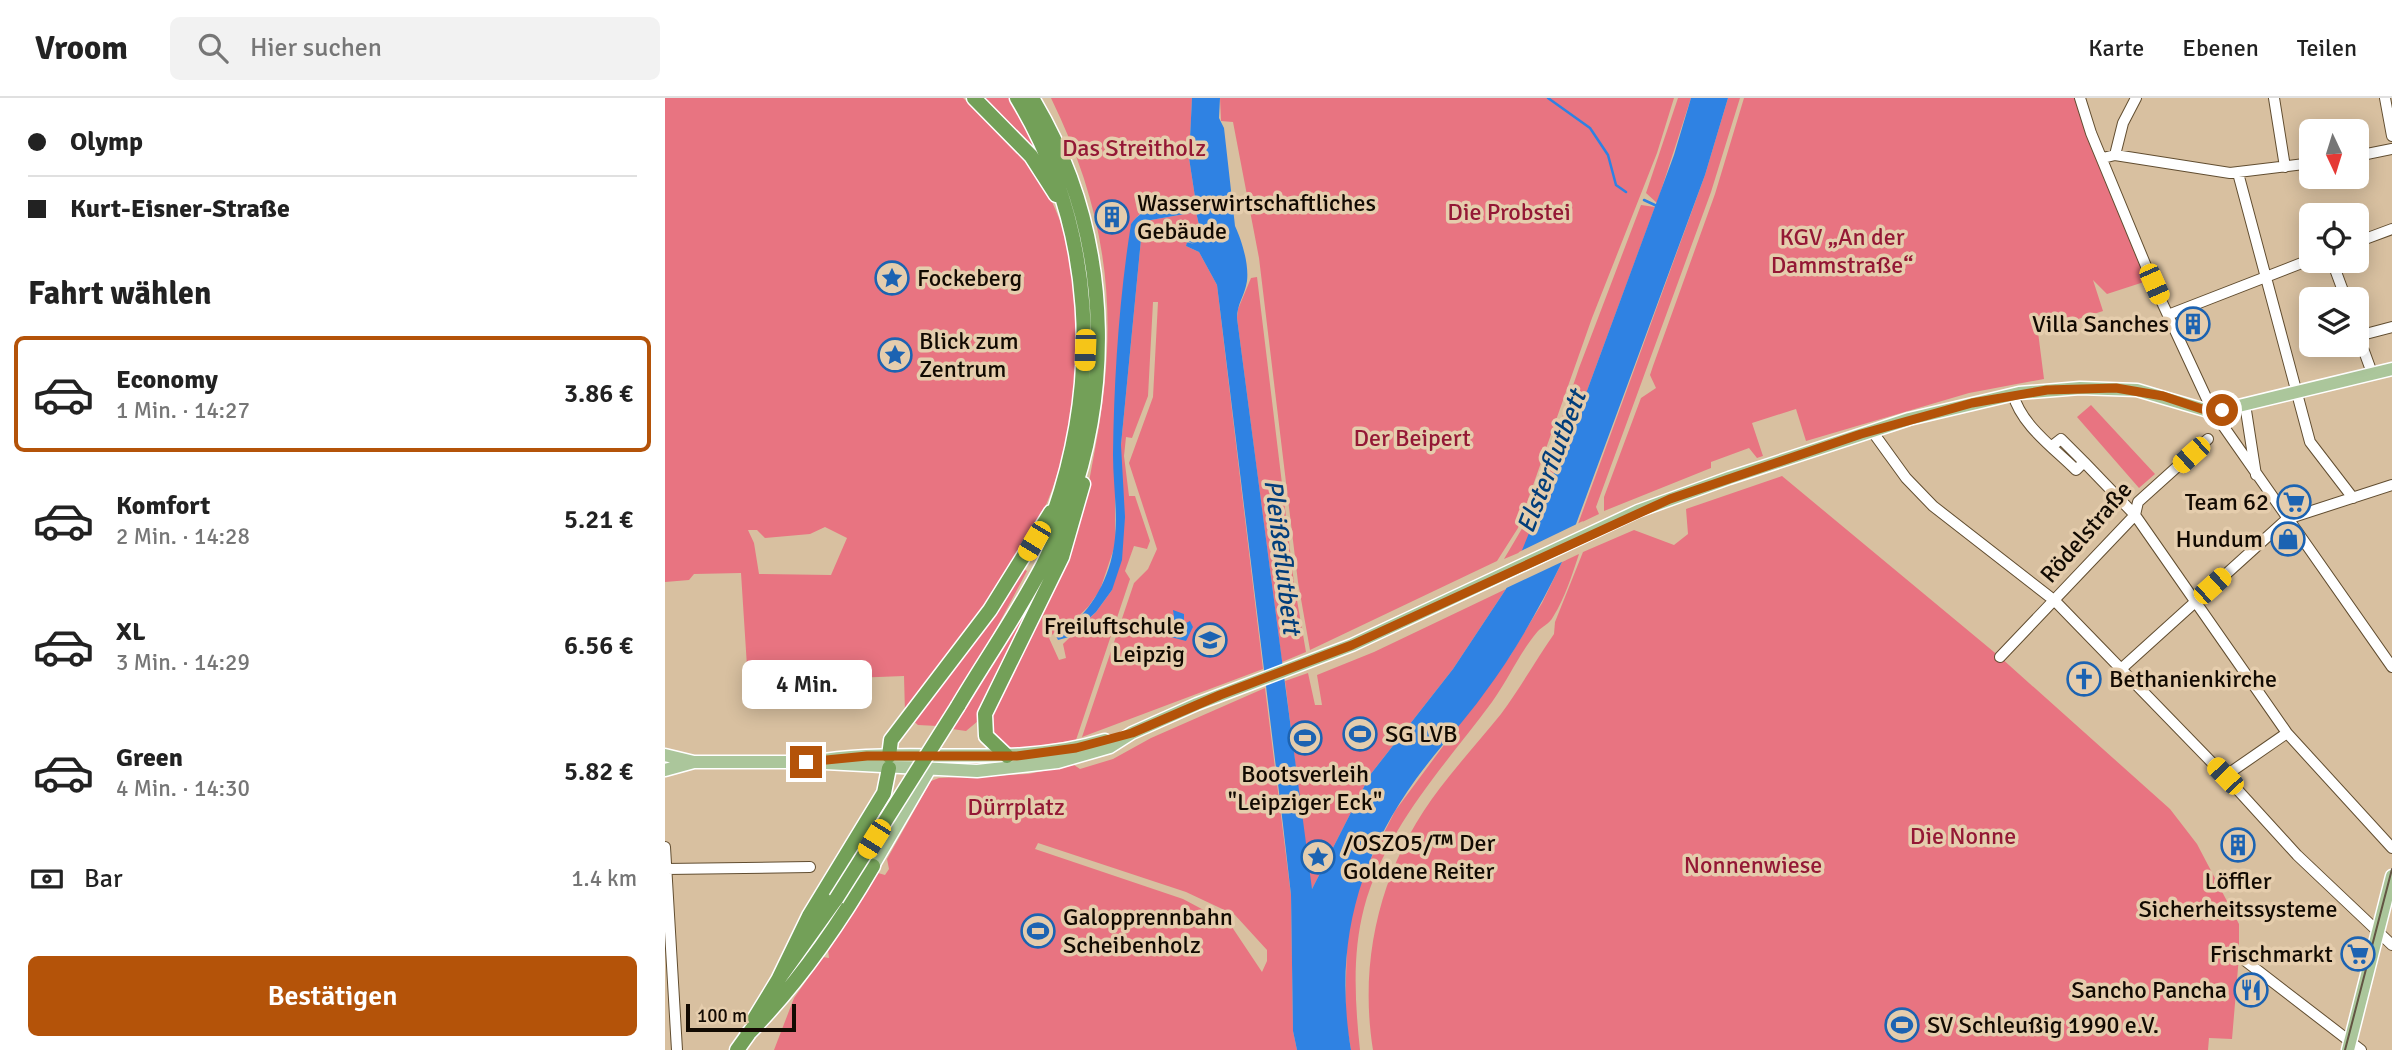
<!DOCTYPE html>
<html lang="de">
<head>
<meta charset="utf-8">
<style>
	body { margin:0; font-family:Signika,sans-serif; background:#f2f2f2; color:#222; height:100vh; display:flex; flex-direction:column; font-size:26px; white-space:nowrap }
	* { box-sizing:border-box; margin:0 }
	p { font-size:23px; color:#767676 }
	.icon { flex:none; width:38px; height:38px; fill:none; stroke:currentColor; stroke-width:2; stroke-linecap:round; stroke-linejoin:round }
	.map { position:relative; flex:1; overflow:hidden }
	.side { display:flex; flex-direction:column; background:#fff; width:665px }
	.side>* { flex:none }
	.top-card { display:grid; align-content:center; height:154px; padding:0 28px; background:#fff }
	.needle { width:46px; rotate:176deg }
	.buttons { position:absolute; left:1634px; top:21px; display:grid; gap:14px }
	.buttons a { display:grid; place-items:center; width:70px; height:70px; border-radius:10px; background:#fff; box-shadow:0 4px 18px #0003; font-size:35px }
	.scale { position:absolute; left:21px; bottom:18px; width:110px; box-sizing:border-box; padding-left:7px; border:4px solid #120a02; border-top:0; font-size:19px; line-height:24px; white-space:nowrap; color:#120a02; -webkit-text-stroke:5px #e5cdad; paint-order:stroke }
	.end { position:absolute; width:32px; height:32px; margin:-16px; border:9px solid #b45309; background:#fff; box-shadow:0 0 0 4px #fff }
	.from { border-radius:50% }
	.bubble { position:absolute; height:49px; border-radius:10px; background:#fff; box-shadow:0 4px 18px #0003; font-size:23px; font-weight:600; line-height:49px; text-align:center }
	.car { position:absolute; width:21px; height:42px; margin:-21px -10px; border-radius:9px; box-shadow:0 0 5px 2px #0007; background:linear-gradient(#f5c518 24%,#345 0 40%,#f5c518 0 76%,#345 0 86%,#f5c518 0) }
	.top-card b { display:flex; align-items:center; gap:24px; height:66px; font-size:26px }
	.top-card b+b { border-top:2px solid #e0e0e0 }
	.top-card i { width:18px; height:18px; background:#222 }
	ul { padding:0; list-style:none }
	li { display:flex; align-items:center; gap:21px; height:116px; margin:0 14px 10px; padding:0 14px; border:4px solid transparent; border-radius:10px }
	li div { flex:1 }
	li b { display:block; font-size:26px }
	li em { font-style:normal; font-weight:600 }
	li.selected { border-color:#b45309 }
	li>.icon { width:63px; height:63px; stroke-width:1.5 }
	h2 { padding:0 28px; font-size:32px; line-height:84px }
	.pay { display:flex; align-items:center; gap:18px; height:77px; padding:0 28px; font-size:26px }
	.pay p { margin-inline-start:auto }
	.action { display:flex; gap:14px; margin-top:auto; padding:14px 28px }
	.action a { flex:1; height:80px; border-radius:10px; background:#b45309; color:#fff; font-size:28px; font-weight:600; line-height:80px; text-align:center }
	header { display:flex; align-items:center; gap:42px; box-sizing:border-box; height:98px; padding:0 35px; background:#fff; border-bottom:2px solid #e0e0e0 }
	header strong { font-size:33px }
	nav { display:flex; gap:38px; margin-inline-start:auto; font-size:24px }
	.search { width:490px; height:63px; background:#f2f2f2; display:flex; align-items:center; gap:18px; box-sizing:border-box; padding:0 24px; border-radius:10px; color:#767676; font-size:26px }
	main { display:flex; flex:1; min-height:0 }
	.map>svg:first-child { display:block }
	.green { fill:#e87481; fill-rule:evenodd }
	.water { fill:#2f82e3 }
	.pier { fill:#d8c0a0 }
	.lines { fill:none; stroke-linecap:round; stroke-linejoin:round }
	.stream { stroke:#2f82e3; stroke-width:2.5 }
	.minor-casing { stroke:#614d30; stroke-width:12 }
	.major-casing { stroke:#fff; stroke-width:15 }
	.highway-casing { stroke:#fff; stroke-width:17 }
	.minor { stroke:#fff; stroke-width:10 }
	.major { stroke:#abc69b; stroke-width:12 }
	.highway { stroke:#73a058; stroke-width:14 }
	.tram { stroke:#625442; stroke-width:2 }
	.highway-bridge-casing { stroke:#fff; stroke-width:17; stroke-linecap:butt }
	.highway-bridge { stroke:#73a058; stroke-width:14 }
	.route { stroke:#b45309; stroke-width:9 }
	.labels { text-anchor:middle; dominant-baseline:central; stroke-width:7; stroke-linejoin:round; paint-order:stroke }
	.park-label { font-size:24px; fill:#941835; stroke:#e5cdad }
	.poi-label { font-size:24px; fill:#120a02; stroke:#e5cdad; text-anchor:start }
	.street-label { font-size:24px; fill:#120a02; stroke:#e5cdad }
	.water-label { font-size:26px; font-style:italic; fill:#023e7b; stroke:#e5cdad }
</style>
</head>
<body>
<header>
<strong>Vroom</strong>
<div class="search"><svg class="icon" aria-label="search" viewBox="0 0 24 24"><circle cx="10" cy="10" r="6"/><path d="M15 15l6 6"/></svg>Hier suchen</div>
<nav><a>Karte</a><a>Ebenen</a><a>Teilen</a></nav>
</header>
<main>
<section class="side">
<div class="top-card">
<b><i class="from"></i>Olymp</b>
<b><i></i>Kurt-Eisner-Straße</b>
</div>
<h2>Fahrt wählen</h2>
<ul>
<li class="selected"><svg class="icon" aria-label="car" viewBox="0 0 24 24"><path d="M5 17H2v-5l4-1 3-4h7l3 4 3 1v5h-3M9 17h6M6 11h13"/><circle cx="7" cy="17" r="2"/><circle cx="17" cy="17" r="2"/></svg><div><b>Economy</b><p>1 Min. · 14:27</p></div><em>3.86 €</em></li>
<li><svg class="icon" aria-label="car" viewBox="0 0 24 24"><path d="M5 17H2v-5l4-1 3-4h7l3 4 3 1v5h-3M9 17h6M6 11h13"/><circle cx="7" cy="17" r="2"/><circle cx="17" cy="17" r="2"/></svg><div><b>Komfort</b><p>2 Min. · 14:28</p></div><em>5.21 €</em></li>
<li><svg class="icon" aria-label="car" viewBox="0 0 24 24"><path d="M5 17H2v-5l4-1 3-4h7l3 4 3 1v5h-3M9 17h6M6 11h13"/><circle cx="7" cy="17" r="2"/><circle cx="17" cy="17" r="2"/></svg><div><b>XL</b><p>3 Min. · 14:29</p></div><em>6.56 €</em></li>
<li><svg class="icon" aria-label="car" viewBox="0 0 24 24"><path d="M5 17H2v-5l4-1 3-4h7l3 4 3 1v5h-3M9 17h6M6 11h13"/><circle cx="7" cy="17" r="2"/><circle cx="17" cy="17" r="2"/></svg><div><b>Green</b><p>4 Min. · 14:30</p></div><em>5.82 €</em></li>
</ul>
<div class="pay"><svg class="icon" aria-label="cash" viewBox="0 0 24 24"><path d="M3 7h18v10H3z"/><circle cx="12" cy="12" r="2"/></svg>Bar<p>1.4 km</p></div>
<div class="action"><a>Bestätigen</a></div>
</section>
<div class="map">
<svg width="1727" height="952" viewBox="0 0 1727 952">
	<rect width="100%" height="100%" fill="#d8c0a0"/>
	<path class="green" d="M0 0H298C325 26 358 52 377 85 435 183 420 330 371 429 338 496 284 555 240 615L239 578 83 584 76 475 29 476 24 482 0 484ZM160 429 182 440 166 477 94 476 89 445 83 432H92L100 440 145 436Z
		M313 0H346L389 88Z
		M386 0H527L524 60 530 99C510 114 488 96 466 126L450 319V447L435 492 423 509 395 536 390 534 384 540 394 562 401 560 398 546 431 514 447 492 456 347 477 131 486 122 531 114 535 131 524 140 521 148 534 154 552 187 598 571 417 639 469 485 483 471 492 451 464 365 488 299 493 204H488L483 298 467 340 461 339 459 358 464 398H470L485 443 482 451 469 448 460 473 465 481 411 642 354 651 337 650 324 629 328 611C355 558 387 505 407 449 419 417 424 383 430 351 455 220 444 119 386 0Z
		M555 0H1009L992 55 927 220 853 430 832 463 645 552 633 484 594 160 568 24 556 23Z
		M1013 0H1026L992 105 981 95Z
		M1063 0H1075L1046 94 931 409 934 416 913 426 1040 77Z
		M1079 0H1411L1432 63 1482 183 1442 196 1428 182 1438 213 1373 234 1379 281 1304 295 1141 343 1131 311 1087 325 1098 358 1092 360 1084 350 1046 364V370L939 413V399L976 300 991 290 985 277 988 268 1050 96Z
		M976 107 990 109 916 309 858 453 839 461 862 422 914 270Z
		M592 179 629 485 641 554 617 564 572 220 573 211 586 180Z
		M1426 307 1490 376 1474 390 1412 319Z
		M1117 378 1335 559 1505 711 1532 746 1574 826V858L1567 941 1544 940 1543 952H708C693 859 717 765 775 690 794 665 816 641 836 616 855 590 871 562 889 536L890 524 918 454 969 432 1009 447 1023 436 1021 411Z
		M402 439 313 623 301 633 287 631 386 461Z
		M914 456C907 477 900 500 888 519 884 526 878 528 873 533 855 554 843 582 827 604 778 670 721 729 699 810 687 856 690 905 695 952H686L680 917 682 844 688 808 699 774 730 713 845 558 877 505 897 464Z
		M357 470 362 473 322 548 272 628 253 627 247 622Z
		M841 491 788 571 705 677 646 793 620 583 643 575 650 607H657L652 577 709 554Z
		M600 590 626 797 628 933 632 952H109L129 900 158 859 164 860 163 852 213 775 220 777 224 771 222 761 266 683 274 680 363 676 409 667 415 671 448 661 486 640ZM373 745 521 794 570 817 602 852V863L597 874 565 826 518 801 370 751Z"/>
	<path class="water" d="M527 0H555L554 20 559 30 570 128C577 143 584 166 582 183 580 197 572 206 572 220L647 791 705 677 788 571 841 491 916 309 1009 57 1026 0H1063L1040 77 897 464C874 511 849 556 818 597 797 626 772 652 751 681 691 764 669 851 686 952H632L628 933 626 797 618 727 552 187 534 154 521 148 522 144 529 146 522 143 535 131 531 114 486 122 477 131 456 347 460 419 457 462 447 492 431 514 404 539 393 542 391 538C418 523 440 491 447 458 455 426 448 390 448 357 449 281 454 201 466 126 480 107 501 104 524 103L530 99 524 60Z
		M508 512 519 516V526L525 523 528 529 521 543 498 537V522L509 519Z"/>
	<path class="pier" d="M918 423 901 462 835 493 854 454Z"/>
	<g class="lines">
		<path class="stream" d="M883 0 925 30 943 57 951 87 961 94
			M979 102 992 108"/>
		<defs>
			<path id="minor" d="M1415 0 1426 35 1488 185 1547 312 1727 569
				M1609 0 1620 69
				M1720 0 1727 38
				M1450 57 1458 25 1471 0
				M1692 58 1727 51
				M1438 60 1450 57 1565 75 1647 65
				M1573 75 1645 344 1688 400
				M1692 144 1727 131
				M1667 163 1681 201
				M1503 217 1647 161
				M1692 234 1707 275
				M1693 238 1727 229
				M1348 296C1356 327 1389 350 1411 372L1419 364 1396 341 1387 348
				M1580 306 1591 377
				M1207 333 1241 380 1268 408 1390 503 1560 678 1632 757 1727 847
				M1419 364 1470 417 1622 635 1727 750
				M1335 559 1470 417 1473 404 1543 341
				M1456 571 1622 421 1727 387
				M1560 678 1622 635
				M0 749 12 952
				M1 771 145 769
				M1574 858 1696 952"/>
			<path id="major" d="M0 657 29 664
				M159 662C253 649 347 670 440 642
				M0 672 29 664H141L312 673 393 664 445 649 467 635 532 606 687 547 973 413 1064 380 1244 321 1354 295 1415 290 1472 292 1540 312H1557L1727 271
				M208 768 264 672
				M1683 952 1727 778"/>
			<path id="highway" d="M309 0 366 58 391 97
				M352 0C431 131 437 284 385 426
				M293 608C321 561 353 515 378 467 453 319 453 143 367 0
				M224 658 226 642 325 512 386 414
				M342 658 321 638 320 616 397 459 418 386
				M113 882 144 818 219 695 224 670
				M88 923 113 882 171 801
				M82 937C132 887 173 828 208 768
				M72 952 87 931"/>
		</defs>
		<use href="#minor" class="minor-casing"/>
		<use href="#major" class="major-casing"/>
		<use href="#highway" class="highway-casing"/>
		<use href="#minor" class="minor"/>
		<use href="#major" class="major"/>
		<use href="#highway" class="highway"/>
		<path class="tram" d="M1680 952 1727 771"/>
		<defs>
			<path id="highway-bridge" d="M171 801 293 608"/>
		</defs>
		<use href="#highway-bridge" class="highway-bridge-casing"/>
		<use href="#highway-bridge" class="highway-bridge"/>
	</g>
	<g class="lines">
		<path class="route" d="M141 664 202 658H352L411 650 467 635 555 597 687 547 1005 401 1196 336 1307 305 1382 292 1451 290 1498 298 1540 312H1557"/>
	</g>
	<defs>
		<symbol id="building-ring" viewBox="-11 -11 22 22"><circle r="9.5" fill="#e5cdad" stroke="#1c63b2" stroke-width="1.5"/><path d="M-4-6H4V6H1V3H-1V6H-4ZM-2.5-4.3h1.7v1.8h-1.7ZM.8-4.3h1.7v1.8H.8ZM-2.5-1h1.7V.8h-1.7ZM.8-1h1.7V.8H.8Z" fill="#1c63b2"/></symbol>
		<symbol id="sight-ring" viewBox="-11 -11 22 22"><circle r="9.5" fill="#e5cdad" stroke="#1c63b2" stroke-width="1.5"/><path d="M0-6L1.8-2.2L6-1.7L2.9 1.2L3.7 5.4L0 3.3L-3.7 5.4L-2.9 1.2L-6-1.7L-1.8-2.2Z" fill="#1c63b2"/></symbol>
		<symbol id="supermarket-ring" viewBox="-11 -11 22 22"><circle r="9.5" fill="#e5cdad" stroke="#1c63b2" stroke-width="1.5"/><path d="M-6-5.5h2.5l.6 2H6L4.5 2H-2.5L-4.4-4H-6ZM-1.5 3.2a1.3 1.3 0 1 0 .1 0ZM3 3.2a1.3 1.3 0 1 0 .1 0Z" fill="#1c63b2"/></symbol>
		<symbol id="shop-ring" viewBox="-11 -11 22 22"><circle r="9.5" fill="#e5cdad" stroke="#1c63b2" stroke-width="1.5"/><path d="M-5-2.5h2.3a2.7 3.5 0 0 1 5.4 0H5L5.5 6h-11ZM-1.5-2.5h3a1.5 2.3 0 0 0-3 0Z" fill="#1c63b2"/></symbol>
		<symbol id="school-ring" viewBox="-11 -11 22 22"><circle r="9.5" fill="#e5cdad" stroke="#1c63b2" stroke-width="1.5"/><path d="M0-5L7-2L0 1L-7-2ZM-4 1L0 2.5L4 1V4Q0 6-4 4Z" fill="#1c63b2"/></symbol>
		<symbol id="church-ring" viewBox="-11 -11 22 22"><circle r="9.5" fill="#e5cdad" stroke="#1c63b2" stroke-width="1.5"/><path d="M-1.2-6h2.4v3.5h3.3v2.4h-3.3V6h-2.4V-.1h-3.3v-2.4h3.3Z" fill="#1c63b2"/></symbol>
		<symbol id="stadium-ring" viewBox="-11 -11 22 22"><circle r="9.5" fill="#e5cdad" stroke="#1c63b2" stroke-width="1.5"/><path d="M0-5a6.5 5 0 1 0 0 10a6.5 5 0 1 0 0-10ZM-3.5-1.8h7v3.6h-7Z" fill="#1c63b2"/></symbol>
		<symbol id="restaurant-ring" viewBox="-11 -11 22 22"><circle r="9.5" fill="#e5cdad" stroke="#1c63b2" stroke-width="1.5"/><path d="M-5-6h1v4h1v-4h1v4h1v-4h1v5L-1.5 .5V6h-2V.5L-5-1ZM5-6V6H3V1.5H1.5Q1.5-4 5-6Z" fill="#1c63b2"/></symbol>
	</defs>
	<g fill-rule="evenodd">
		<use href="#building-ring" x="428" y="100" width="38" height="38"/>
		<use href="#sight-ring" x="208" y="161" width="38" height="38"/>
		<use href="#building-ring" x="1509" y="207" width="38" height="38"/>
		<use href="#sight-ring" x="211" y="238" width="38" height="38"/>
		<use href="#supermarket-ring" x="1610" y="385" width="38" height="38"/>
		<use href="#shop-ring" x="1604" y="422" width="38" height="38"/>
		<use href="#school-ring" x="526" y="523" width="38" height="38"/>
		<use href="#church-ring" x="1400" y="562" width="38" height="38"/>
		<use href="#stadium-ring" x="676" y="617" width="38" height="38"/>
		<use href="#stadium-ring" x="621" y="621" width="38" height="38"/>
		<use href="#building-ring" x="1554" y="728" width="38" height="38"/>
		<use href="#sight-ring" x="634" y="740" width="38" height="38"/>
		<use href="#stadium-ring" x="354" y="814" width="38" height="38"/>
		<use href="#supermarket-ring" x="1674" y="837" width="38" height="38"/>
		<use href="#restaurant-ring" x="1567" y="873" width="38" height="38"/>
		<use href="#stadium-ring" x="1218" y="908" width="38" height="38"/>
	</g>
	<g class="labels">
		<g class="park-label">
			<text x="469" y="50">Das Streitholz</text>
			<text x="844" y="114">Die Probstei</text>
			<text x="1177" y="139">KGV „An der<tspan x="1177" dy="28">Dammstraße“</tspan></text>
			<text x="747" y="340">Der Beipert</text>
			<text x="351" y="709">Dürrplatz</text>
			<text x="1298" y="738">Die Nonne</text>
			<text x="1088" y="767">Nonnenwiese</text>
		</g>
		<g class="poi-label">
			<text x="472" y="105">Wasserwirtschaftliches<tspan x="472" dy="28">Gebäude</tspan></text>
			<text x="252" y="180">Fockeberg</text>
			<text x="1504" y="226" text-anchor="end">Villa Sanches</text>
			<text x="254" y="243">Blick zum<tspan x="254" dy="28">Zentrum</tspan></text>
			<text x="1604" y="404" text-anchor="end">Team 62</text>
			<text x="1598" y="441" text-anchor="end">Hundum</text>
			<text x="520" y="528" text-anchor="end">Freiluftschule<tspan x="520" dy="28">Leipzig</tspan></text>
			<text x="1444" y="581">Bethanienkirche</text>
			<text x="720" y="636">SG LVB</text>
			<text x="640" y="676" text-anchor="middle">Bootsverleih<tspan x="640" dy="28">"Leipziger Eck"</tspan></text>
			<text x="678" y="745">/OSZO5/™ Der<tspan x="678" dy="28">Goldene Reiter</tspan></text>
			<text x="1573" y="783" text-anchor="middle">Löffler<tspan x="1573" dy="28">Sicherheitssysteme</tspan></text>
			<text x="398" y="819">Galopprennbahn<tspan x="398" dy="28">Scheibenholz</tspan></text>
			<text x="1668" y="856" text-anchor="end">Frischmarkt</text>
			<text x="1562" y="892" text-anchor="end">Sancho Pancha</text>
			<text x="1262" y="927">SV Schleußig 1990 e.V.</text>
		</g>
		<g class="street-label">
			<text transform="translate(1421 434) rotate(-49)">Rödelstraße</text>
		</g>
		<g class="water-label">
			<text transform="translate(887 364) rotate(-69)">Elsterflutbett</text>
			<text transform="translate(617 459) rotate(83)">Pleißeflutbett</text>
		</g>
	</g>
</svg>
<div class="buttons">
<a><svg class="needle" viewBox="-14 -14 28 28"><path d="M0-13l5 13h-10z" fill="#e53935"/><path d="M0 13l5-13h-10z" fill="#767676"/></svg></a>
<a><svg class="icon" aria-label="locate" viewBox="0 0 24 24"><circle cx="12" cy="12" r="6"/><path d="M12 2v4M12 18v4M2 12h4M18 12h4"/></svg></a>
<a><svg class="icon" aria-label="layers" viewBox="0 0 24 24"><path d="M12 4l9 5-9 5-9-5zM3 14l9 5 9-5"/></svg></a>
</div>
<div class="scale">100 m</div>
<i class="end from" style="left:1557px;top:312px"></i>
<i class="end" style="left:141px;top:664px"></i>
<div class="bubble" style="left:77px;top:562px;width:130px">4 Min.</div>
<i class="car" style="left:1489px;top:186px;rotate:156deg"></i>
<i class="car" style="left:420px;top:252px;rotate:182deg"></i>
<i class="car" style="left:1526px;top:357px;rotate:228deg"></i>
<i class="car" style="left:369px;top:443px;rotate:211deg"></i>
<i class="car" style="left:1547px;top:488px;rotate:48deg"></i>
<i class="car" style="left:1560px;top:678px;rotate:316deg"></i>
<i class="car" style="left:209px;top:741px;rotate:212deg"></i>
</div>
</main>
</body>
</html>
